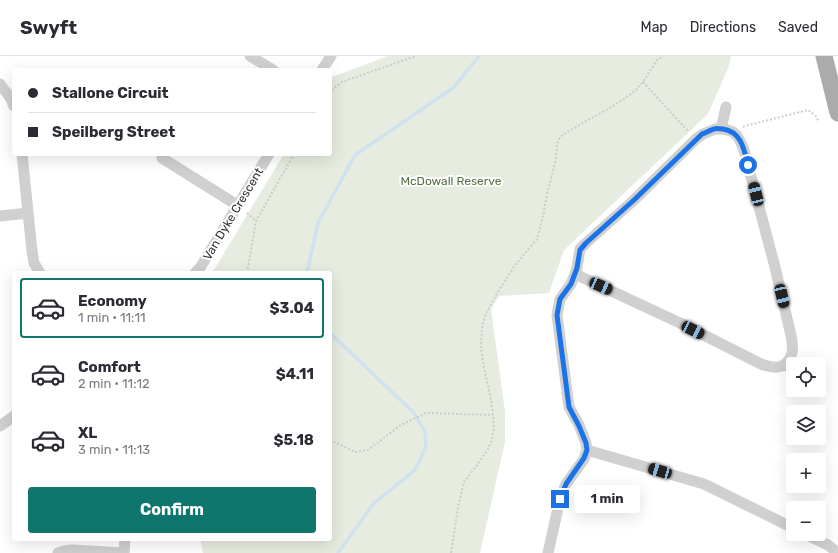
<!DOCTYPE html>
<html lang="en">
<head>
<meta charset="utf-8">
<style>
	body { margin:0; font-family:Rubik,sans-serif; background:#f7f7f7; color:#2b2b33; height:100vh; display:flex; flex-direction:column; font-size:15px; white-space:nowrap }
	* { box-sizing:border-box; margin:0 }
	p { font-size:13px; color:#7c7c81 }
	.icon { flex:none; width:22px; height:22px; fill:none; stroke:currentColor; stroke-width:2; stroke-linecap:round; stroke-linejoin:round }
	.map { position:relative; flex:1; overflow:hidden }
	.panel { position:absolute; left:12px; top:215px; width:320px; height:270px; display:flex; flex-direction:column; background:#fff; border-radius:4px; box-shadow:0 4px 16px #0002 }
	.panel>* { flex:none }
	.banner { position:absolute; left:12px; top:12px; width:320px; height:88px; border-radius:4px; box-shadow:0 4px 16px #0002; display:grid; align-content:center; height:88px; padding:0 16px; background:#fff }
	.fabs { position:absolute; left:786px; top:301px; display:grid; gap:8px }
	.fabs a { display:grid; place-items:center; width:40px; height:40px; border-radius:4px; background:#fff; box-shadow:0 4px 16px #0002; font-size:20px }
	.end { position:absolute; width:18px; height:18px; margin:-9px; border:5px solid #1a73e8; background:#fff; box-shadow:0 0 0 2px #fff }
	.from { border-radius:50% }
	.bubble { position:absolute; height:28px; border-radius:4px; background:#fff; box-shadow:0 4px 16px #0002; font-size:13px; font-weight:700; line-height:28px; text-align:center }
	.car { position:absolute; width:12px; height:24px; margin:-12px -6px; border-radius:5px; box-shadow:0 0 3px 1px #0007; background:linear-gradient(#222 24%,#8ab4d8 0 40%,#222 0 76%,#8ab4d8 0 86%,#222 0) }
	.banner b { display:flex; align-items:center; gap:14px; height:38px; font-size:15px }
	.banner b+b { border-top:1px solid #e1e1e2 }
	.banner i { width:10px; height:10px; background:#2b2b33 }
	ul { padding:7px 0 0; list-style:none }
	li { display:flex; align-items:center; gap:12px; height:60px; margin:0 8px 6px; padding:0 8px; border:2px solid transparent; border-radius:4px }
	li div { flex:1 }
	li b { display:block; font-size:15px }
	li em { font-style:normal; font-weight:700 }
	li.selected { border-color:#0f766e }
	li>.icon { width:36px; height:36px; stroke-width:1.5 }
	.action { display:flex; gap:8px; margin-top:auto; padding:8px 16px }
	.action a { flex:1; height:46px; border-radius:4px; background:#0f766e; color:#fff; font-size:16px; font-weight:700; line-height:46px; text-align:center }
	header { display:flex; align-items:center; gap:24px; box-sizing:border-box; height:56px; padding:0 20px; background:#fff; border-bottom:1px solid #e1e1e2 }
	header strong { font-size:19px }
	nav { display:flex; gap:22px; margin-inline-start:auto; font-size:14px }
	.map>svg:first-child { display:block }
	.green { fill:#e6ecdf }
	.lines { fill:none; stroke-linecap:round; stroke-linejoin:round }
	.stream { stroke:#cfe2ee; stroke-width:3.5 }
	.path { stroke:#cdcdcd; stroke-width:2; stroke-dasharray:2 2; stroke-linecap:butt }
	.minor { stroke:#d0d0d0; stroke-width:11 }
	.primary { stroke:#ababab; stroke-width:17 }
	.route { stroke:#1a73e8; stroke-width:5 }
	.labels { text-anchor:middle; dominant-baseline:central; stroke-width:4; stroke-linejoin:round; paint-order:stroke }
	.park-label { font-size:12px; fill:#56703f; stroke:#fff }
	.street-label { font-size:12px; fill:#333; stroke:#fff }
</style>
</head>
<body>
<header>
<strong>Swyft</strong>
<nav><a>Map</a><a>Directions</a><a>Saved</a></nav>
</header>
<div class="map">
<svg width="838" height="497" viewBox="0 0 838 497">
	<rect width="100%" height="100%" fill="#fff"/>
	<path class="green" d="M388 0H731L729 10 708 58 564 194 549 237 499 240 491 253 505 356V386L480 497H203L200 483H330V217H212L284 98H330V24L332 21Z"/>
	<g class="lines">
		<path class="stream" d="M307 217 318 167 355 99 453 32 479 0
			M330 277 413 356 425 375 426 391 415 414 374 447 338 497"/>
		<path class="path" d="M643 26 688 75
			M330 38 333 33 342 26 416 0
			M743 71 745 70 808 54 815 59 819 66
			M247 157 256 165
			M247 217 256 165 294 98
			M330 384 355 396 368 394 401 369 426 357 493 359
			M451 497 458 451 464 426 478 408 488 393 492 384 494 371 493 359 490 339 483 307 481 292 482 272 485 260 496 239 515 209 537 183 543 160 547 138 556 103 557 88 560 81 569 75 606 54 623 44 636 34 643 26 657 4 663 0"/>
		<path class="minor" d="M250 0 273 14
			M322 14 331 0
			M0 28 11 43 14 50
			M715 73C734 72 738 78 744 94L775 211 792 284C792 288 793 293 792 297 787 314 774 313 761 308L680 267 575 218 577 212 580 193 586 187 634 144 696 83 703 78Z
			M721 73 726 51
			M22 98 32 195 34 207 40 217
			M162 102 237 149
			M0 160 28 157
			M195 217 200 212 269 98
			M786 307 793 316
			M0 370 14 360
			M587 394 704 428 793 472
			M805 478 828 489 838 497
			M58 497 64 495 72 494 124 497
			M124 497 125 483
			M548 497 560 443 566 428 584 403 587 394 586 387 579 369 569 351 557 259 560 243 571 228 575 218"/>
		<path class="primary" d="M824 0 838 57"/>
	</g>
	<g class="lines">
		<path class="route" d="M560 443 566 428 584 402 587 394 586 387 579 370 569 351 557 259 560 243 571 228 577 212 580 194 586 187 634 144 702 78C706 77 710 74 714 73 717 72 720 73 723 73 742 76 744 94 748 109"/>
	</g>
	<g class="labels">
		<g class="park-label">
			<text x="451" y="125">McDowall Reserve</text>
		</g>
		<g class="street-label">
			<text transform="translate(233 158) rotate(-59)">Van Dyke Crescent</text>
		</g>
	</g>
</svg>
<div class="fabs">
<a><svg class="icon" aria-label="locate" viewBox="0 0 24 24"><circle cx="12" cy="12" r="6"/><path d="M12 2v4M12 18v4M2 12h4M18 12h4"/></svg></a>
<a><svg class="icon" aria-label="layers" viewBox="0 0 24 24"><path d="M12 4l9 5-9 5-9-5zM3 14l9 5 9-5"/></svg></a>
<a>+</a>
<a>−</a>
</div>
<i class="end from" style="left:748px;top:109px"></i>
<i class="end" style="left:560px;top:443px"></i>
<div class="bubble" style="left:574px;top:429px;width:66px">1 min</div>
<i class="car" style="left:756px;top:138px;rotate:346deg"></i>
<i class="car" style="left:601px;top:230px;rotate:114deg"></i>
<i class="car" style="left:782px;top:240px;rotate:167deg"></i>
<i class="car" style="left:693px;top:274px;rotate:117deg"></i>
<i class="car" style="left:660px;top:415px;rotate:286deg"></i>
<div class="banner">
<b><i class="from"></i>Stallone Circuit</b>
<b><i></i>Speilberg Street</b>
</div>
<section class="panel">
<ul>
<li class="selected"><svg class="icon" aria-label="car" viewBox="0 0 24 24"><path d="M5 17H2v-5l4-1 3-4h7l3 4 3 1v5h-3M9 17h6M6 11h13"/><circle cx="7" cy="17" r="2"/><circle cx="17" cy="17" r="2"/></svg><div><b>Economy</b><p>1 min · 11:11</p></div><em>$3.04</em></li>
<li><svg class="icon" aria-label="car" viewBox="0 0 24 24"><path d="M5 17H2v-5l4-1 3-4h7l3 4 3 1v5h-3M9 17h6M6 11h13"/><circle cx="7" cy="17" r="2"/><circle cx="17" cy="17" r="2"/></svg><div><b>Comfort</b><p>2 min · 11:12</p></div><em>$4.11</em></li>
<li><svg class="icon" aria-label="car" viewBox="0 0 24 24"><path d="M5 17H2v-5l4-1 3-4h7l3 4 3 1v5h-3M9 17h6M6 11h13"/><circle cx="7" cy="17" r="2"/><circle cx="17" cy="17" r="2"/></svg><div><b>XL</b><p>3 min · 11:13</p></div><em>$5.18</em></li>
</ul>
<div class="action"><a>Confirm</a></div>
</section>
</div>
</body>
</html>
